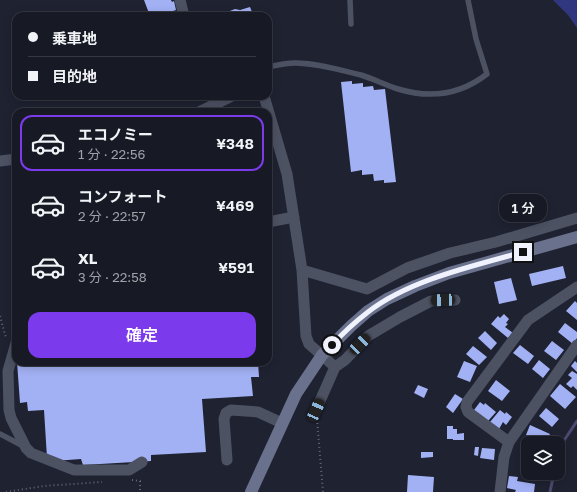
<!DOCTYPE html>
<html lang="ja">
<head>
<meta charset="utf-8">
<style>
	body { margin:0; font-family:"Golos Text","Noto Sans JP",sans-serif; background:#242732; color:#f1f3f6; height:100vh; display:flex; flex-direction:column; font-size:15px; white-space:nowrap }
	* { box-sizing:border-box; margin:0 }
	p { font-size:13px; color:#9ea1a7 }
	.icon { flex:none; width:22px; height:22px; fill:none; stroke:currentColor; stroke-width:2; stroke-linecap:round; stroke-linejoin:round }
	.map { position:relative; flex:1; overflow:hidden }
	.details { position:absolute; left:12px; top:108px; width:260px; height:258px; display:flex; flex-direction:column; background:#171a25; border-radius:12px; box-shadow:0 2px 10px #0003,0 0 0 1px #363842 }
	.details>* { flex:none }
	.top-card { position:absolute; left:12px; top:12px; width:260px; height:88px; border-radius:12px; box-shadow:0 2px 10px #0003,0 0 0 1px #363842; display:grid; align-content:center; height:88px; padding:0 16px; background:#171a25 }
	.buttons { position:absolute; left:521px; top:436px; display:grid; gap:8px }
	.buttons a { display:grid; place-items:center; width:44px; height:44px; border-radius:8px; background:#171a25; box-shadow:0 2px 10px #0003,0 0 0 1px #363842; font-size:20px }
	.end { position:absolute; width:18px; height:18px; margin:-9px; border:5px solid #f0f2fd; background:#111; box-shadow:0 0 0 2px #111 }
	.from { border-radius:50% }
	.bubble { position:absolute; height:28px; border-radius:12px; background:#171a25; box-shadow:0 2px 10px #0003,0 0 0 1px #363842; font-size:13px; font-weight:600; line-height:28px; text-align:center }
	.car { position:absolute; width:12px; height:24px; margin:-12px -6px; border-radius:5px; box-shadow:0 0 3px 1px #0007; background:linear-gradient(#222 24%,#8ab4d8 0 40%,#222 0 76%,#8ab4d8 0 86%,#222 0) }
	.top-card b { display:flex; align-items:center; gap:14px; height:38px; font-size:15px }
	.top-card b+b { border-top:1px solid #363842 }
	.top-card i { width:10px; height:10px; background:#f1f3f6 }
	ul { padding:7px 0 0; list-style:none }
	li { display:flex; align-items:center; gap:12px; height:56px; margin:0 8px 6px; padding:0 8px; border:2px solid transparent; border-radius:12px }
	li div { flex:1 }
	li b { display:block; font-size:15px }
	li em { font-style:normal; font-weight:600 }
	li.current { border-color:#7c3aed }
	li>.icon { width:36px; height:36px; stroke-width:1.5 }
	.cta { display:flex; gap:8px; margin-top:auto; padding:8px 16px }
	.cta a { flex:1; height:46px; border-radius:12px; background:#7c3aed; color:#fff; font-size:16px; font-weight:600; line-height:46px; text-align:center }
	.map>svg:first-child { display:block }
	.green { fill:#30377f }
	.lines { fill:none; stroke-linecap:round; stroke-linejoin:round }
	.stream { stroke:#4c4970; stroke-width:3 }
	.building { fill:#a2b1f4 }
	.path { stroke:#646775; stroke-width:2; stroke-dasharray:1 3; stroke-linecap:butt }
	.lane { stroke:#4d5263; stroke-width:5.5 }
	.street { stroke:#4d5263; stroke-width:11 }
	.secondary { stroke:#6a718d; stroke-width:12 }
	.route { stroke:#f0f2fd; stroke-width:5 }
</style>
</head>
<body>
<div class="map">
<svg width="577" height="492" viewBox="0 0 577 492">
	<rect width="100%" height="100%" fill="#1f2231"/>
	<path class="green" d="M553 0H577V28L568 15Z"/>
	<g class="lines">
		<path class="stream" d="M558 457 561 445 577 421
			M550 492 554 473"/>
	</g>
	<path class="building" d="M144 0H171L172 2 174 1 176 10 157 16H150Z
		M250 7 252 12 241 16 238 14 234 16H217L235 9 240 10Z
		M352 81V84L363 83V87L373 86 374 90 385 89 396 182 384 183V180L374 181 373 174 362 175V170L351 172 341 82Z
		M563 266 566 278 532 286 529 274Z
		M511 278 517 300 499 304 494 282Z
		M575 301 577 303V320L566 311Z
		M272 312 273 327H268V313Z
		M504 314 509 319 506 323 508 324 505 327 513 333 508 338 491 324 498 316 500 318Z
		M565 323 577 332V338L573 344 558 332Z
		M485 331 497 343 491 350 478 338Z
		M552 341 564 350 556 360 544 351Z
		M520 345 534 356 528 364 513 353Z
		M473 346 487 357 479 365 466 354Z
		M539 360 550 369 543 378 532 369Z
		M464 361 477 366 470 382 457 377Z
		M575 361 577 363V372L571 366Z
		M17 362H258L259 377H251L253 396 202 399 206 452 151 455V461L83 465 81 459 54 461 47 458 44 410 28 411 27 402 20 403Z
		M572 371 577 374V390L573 386 571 388 566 384 572 378 568 375Z
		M496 380 510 391 502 401 488 391Z
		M560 384 576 397 565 409 550 396Z
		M418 385 428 389 424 398 414 393Z
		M455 394 463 399 453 413 446 407Z
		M480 402 484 405 485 403 496 412 488 421 474 410Z
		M546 408 559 419 552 427 539 416Z
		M500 410 505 414 506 412 512 417 506 425 503 422 499 429 490 422Z
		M530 425 550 434 546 443H538L529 439 530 436 526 435Z
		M447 426H453V429H457V434L464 433V440H453V439H447Z
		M475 447H479L478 456 474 455Z
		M482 448 495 449 494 460 480 458Z
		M421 452H433V457L421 458Z
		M523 463H528V473H536L535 477 522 475Z
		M408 475 434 477 433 492H407Z
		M509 476 518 477 517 481 535 484 534 492H515L516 490 507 488Z"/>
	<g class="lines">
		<path class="path" d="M0 316 6 338
			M317 419 323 492
			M132 480 140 481V492
			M6 492 44 486 102 482"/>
		<path class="lane" d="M350 0 351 24
			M268 67C277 65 286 63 295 63 316 63 341 70 361 75 374 79 385 85 398 89 431 99 460 95 487 74L476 39 468 0
			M0 434 23 446"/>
		<path class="street" d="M180 0 184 16
			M264 96 287 174 302 270 306 336 309 344 335 367
			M199 112 232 96
			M0 161 16 159
			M268 222 294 217
			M302 270 367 289 407 268 450 253 496 242 577 218
			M16 343 8 371 9 410 11 418 26 448 31 453 74 470H129L142 462
			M316 410 335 367 345 360 368 336 400 317 431 301 455 300
			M509 442 468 412 466 407 467 402 528 320 577 287
			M227 460 224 419 226 413 231 410 258 412 282 423
			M500 492 504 457 509 442 577 345"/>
		<path class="secondary" d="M251 492 296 394 322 355 351 326 368 311 387 299 415 286 449 273 577 237"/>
	</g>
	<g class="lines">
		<path class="route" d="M332 345C343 333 355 322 368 312 409 280 473 266 523 252"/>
	</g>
</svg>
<div class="buttons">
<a><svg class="icon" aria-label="layers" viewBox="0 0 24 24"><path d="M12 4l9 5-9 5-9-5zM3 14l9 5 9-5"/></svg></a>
</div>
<i class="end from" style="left:332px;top:345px"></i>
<i class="end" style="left:523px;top:252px"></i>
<div class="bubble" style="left:499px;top:194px;width:48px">1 分</div>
<i class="car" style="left:443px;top:300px;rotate:268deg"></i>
<i class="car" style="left:360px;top:344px;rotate:45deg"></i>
<i class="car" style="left:316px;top:410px;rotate:24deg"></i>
<div class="top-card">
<b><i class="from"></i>乗車地</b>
<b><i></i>目的地</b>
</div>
<section class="details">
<ul>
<li class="current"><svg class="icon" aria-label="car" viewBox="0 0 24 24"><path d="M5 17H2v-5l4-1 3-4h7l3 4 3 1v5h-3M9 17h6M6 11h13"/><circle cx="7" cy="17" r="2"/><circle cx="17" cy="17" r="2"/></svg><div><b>エコノミー</b><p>1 分 · 22:56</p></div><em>¥348</em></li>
<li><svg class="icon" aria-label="car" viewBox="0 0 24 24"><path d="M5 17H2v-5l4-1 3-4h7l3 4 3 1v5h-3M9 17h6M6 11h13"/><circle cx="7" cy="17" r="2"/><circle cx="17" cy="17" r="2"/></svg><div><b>コンフォート</b><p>2 分 · 22:57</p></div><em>¥469</em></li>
<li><svg class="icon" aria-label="car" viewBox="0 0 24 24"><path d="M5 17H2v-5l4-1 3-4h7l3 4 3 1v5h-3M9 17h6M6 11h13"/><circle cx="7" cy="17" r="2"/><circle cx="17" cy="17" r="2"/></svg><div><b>XL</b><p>3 分 · 22:58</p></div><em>¥591</em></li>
</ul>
<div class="cta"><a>確定</a></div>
</section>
</div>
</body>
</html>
